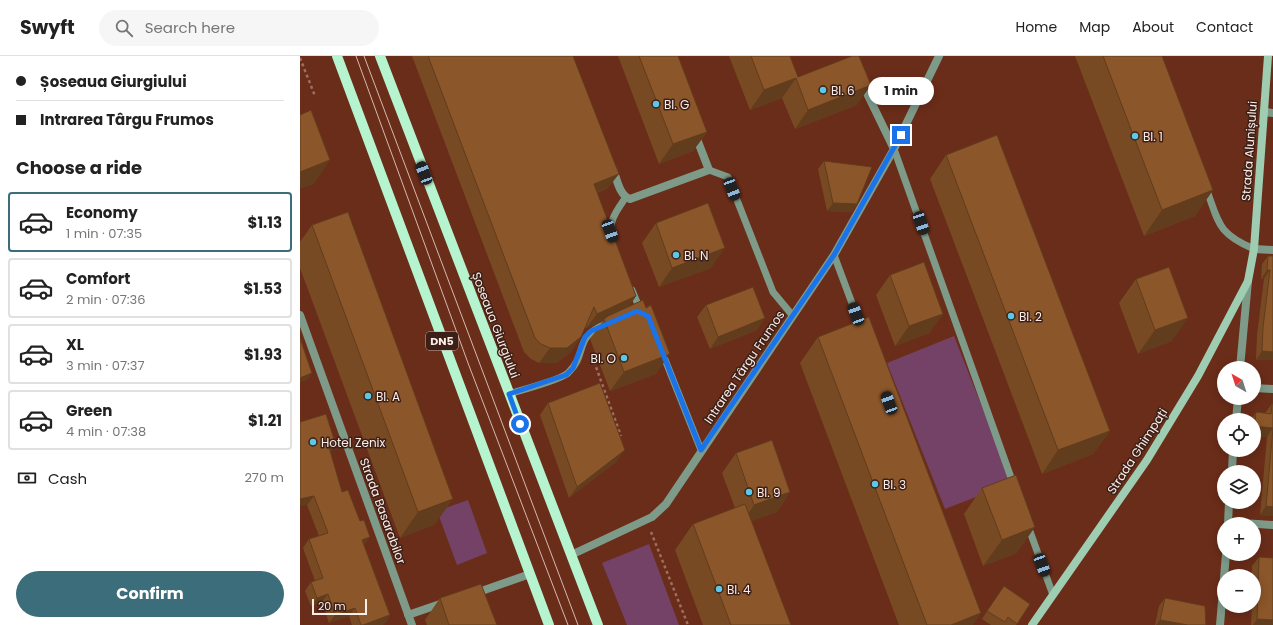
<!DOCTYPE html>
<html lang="en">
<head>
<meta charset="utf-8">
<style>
	body { margin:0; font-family:Poppins,sans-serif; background:#f6f6f6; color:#222; height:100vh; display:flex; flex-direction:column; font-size:15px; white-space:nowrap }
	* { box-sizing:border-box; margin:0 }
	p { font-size:13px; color:#767676 }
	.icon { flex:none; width:22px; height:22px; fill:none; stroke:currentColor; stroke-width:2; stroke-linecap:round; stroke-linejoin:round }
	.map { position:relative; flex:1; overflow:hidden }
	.details { display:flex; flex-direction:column; background:#fff; width:300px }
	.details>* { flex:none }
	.hud { display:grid; align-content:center; height:88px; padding:0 16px; background:#fff }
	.needle { width:26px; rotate:321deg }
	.tools { position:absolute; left:917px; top:305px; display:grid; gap:8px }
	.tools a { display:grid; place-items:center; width:44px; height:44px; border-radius:50%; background:#fff; box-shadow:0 2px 10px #0003; font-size:20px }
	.scale { position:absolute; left:12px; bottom:10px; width:55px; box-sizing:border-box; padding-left:4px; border:2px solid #fcede8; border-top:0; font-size:11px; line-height:14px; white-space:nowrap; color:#fcede8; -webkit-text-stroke:3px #3c2017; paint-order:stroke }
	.end { position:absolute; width:18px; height:18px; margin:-9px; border:5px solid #1a73e8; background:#fff; box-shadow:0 0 0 2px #fff }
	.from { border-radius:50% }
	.bubble { position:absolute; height:28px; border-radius:14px; background:#fff; box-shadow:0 2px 10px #0003; font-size:13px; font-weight:700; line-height:28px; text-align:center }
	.car { position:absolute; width:12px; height:24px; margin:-12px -6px; border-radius:5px; box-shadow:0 0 3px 1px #0007; background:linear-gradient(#222 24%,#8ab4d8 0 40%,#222 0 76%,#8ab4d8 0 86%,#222 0) }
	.hud b { display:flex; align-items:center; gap:14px; height:38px; font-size:15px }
	.hud b+b { border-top:1px solid #e0e0e0 }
	.hud i { width:10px; height:10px; background:#222 }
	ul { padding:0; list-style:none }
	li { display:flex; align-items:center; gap:12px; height:60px; margin:0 8px 6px; padding:0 8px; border:2px solid #e0e0e0; border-radius:4px }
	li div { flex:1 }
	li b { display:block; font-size:15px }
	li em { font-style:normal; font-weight:700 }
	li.active { border-color:#3b6d7a }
	li>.icon { width:36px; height:36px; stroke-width:1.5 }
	h2 { padding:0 16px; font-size:18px; line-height:48px }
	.pay { display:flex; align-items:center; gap:10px; height:44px; padding:0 16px; font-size:15px }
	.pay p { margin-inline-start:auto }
	.primary-button { display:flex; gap:8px; margin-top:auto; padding:8px 16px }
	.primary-button a { flex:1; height:46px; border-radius:24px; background:#3b6d7a; color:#fff; font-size:16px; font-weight:700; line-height:46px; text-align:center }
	header { display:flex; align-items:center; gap:24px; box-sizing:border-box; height:56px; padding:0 20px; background:#fff; border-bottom:1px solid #e0e0e0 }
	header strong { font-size:19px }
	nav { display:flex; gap:22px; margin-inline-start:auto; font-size:14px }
	.search { width:280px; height:36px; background:#f6f6f6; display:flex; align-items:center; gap:10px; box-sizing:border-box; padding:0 14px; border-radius:22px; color:#767676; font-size:15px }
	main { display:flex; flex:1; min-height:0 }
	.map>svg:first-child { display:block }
	.green { fill:#744266 }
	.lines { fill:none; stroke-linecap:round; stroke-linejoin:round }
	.path { stroke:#9c6f60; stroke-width:2.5; stroke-dasharray:3 3; stroke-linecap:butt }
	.lane { stroke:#7e9b8a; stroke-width:7 }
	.street { stroke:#7e9b8a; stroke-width:8 }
	.secondary { stroke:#9ecdb1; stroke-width:8 }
	.primary { stroke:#b6f3cf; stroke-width:10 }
	.tram { stroke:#d4b9b0; stroke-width:1 }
	.wall { fill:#784a23 }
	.shaded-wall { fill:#613c1d }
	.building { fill:#8b5629; stroke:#613c1d }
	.route { stroke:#1a73e8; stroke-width:5 }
	.poi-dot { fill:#5ac8e6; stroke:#3c2017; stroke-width:1.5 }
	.labels { text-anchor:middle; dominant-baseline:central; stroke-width:3; stroke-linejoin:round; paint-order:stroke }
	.shield { fill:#3c2017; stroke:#c2b0a9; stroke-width:1 }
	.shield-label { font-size:11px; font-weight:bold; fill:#fcede8 }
	.poi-label { font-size:12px; fill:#fcede8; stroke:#3c2017; text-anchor:start }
	.street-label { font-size:12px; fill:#fcede8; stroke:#3c2017 }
</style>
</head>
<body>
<header>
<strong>Swyft</strong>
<div class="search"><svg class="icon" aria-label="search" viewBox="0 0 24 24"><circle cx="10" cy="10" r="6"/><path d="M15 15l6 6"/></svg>Search here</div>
<nav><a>Home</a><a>Map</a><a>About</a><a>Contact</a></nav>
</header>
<main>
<section class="details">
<div class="hud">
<b><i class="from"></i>Șoseaua Giurgiului</b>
<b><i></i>Intrarea Târgu Frumos</b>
</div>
<h2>Choose a ride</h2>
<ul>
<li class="active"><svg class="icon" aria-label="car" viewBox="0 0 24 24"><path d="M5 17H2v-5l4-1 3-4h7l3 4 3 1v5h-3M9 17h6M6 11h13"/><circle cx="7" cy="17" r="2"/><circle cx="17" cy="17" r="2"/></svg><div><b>Economy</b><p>1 min · 07:35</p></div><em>$1.13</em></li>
<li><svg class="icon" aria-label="car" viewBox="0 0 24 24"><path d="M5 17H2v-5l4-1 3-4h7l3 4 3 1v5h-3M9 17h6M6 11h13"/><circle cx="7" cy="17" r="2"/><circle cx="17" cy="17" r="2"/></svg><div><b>Comfort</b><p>2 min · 07:36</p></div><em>$1.53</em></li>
<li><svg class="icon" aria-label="car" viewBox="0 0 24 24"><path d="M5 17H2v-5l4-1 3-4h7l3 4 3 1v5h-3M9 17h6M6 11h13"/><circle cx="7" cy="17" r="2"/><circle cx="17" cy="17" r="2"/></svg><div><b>XL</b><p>3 min · 07:37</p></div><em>$1.93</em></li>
<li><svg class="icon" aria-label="car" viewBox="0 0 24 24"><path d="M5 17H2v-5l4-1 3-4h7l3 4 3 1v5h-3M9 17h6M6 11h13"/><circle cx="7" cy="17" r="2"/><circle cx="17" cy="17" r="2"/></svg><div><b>Green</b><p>4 min · 07:38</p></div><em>$1.21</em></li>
</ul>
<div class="pay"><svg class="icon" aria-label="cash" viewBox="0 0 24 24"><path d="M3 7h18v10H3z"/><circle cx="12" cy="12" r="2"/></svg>Cash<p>270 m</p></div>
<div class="primary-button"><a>Confirm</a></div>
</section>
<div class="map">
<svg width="973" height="569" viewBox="0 0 973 569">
	<rect width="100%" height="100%" fill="#6a2d19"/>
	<path class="green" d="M654 280 712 427 645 453 587 307Z
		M168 444 187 497 157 509 137 455Z
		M349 488 379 569H327L302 507Z"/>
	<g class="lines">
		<path class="path" d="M0 2 15 40
			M292 300 321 380
			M351 476 388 569"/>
		<path class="lane" d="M594 93 714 430
			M409 114 428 121 473 236 493 260
			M906 132C919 167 917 177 954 193
			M312 181C307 166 318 153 326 141
			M534 199 562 274
			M332 234 341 256
			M362 296 401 394
			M209 338C221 334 261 324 268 317 289 297 272 282 306 268
			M728 470 753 539"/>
		<path class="street" d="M562 27 594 93
			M964 56 973 57
			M313 113C317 123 319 139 330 143L409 114 395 78
			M954 193 973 194
			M0 259 112 569
			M940 312 948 225
			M954 332 973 333
			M936 364 938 342
			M932 416 933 394
			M928 466 973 469
			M928 468 929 446
			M271 499 352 461 366 448 534 199 594 93 639 0
			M173 538 230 518
			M108 559 143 547
			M920 569 926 498"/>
		<path class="secondary" d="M732 569 847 404 898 320 948 225 954 193 968 0"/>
		<path class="primary" d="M37 0 249 569
			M80 0 298 569"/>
		<path class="tram" d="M56 0 168 307 268 569
			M64 0 278 569"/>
	</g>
	<path class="wall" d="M112 0H273L308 132 297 137 336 240 328 251 356 318 310 335 290 283 303 265 286 272V270L271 296 257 307H239L231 303 224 296Z
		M318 0H378L407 76 393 95 359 108Z
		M429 0H490L498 21 557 49 495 73 482 42 450 54Z
		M775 0H862L913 134 895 160 844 180Z
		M646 99 810 375 793 398 742 418 630 123Z
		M524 105 557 148 551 156 527 155 518 113Z
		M356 167 411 212 359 231 342 187Z
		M12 169 135 468 100 482 0 212V186Z
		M968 200H973V304H956L957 279 964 223H961L962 208Z
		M590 219 643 258 629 277 595 290 576 239Z
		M836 223 872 285 838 298 819 247Z
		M406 249 457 274 410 293 397 261Z
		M518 281 673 569H599L500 307Z
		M248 347 316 406 269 442 240 359Z
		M972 348H973V460L960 459 967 381 954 380V364H951L956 356 965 357Z
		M30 397 42 436 64 489 90 559 84 568 82 569H52L49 560 29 567 22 546 11 550 5 535 11 526 15 525 3 492 9 483 19 480 7 449Z
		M436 397 490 436 477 456 451 465 491 569H403L375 494 393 468 435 452 422 417Z
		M682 432 717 497 683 510 664 458Z
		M959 501 973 569H951L952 550H954V520H952V510Z
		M704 530 730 548 716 569H691L682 563Z
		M140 542 197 569H127L125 564Z
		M865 542 906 569H855L859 550Z"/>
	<path class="shaded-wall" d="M496 22 482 42 450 54 464 34Z
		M571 29 557 49 495 73 508 54Z
		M407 76 393 95 359 108 373 88Z
		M30 104 14 128 0 133V116Z
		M319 118 308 132 283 142 294 128Z
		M913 134 895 160 844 180 862 154Z
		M533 147 557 148 551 156 527 155Z
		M425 192 411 212 359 231 372 212Z
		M967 214H970L964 223H961Z
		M336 240 326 255 304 263 303 265 286 272 297 258Z
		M643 258 629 277 595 290 609 270Z
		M465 262 457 274 410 293 418 281Z
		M888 262 872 285 838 298 855 274Z
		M281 281 271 296 257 307H239L250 292Z
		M962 295 973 296V304H956Z
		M370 298 356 318 310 335 324 316Z
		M12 317 7 324 0 326V322Z
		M954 370 973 372 967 381 954 380Z
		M810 375 793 398 742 418 758 394Z
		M36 389 30 398 29 391Z
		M325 394 316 406 269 442 277 431Z
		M490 436 477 456 441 469 454 449Z
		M14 440 7 449 0 450V443Z
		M153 443 135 468 100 482 118 456Z
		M966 450 973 451V460L960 459Z
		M735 471 717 497 683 510 702 484Z
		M70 481 64 489 62 484Z
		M28 538 22 546 11 550 17 542Z
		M55 552 49 560 29 567 35 559Z
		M681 557 673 569H651Z
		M90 559 84 568 82 569H63Z
		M957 563 973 564V569H953Z
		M860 564 888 569H856Z"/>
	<path class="building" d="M128 0H273L319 118 294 128 336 240 297 258 294 251 281 281 267 292H250L241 288 235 282Z
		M339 0H378L407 76 373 88Z
		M451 0H490L498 21 552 0H559L571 29 508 54 496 22 464 34Z
		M803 0H862L913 134 862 154Z
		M11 54 30 104 0 116V59Z
		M697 79 810 375 758 394 646 99Z
		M524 105 572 111 557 148 533 147Z
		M408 147 425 192 372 212 356 167Z
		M48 156 153 443 118 456 12 169Z
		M968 200H973V296L962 295 963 271 970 214H967Z
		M624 206 643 258 609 270 590 219Z
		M869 211 888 262 855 274 836 223Z
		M453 231 465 262 418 281 406 249Z
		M343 244 346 252 351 249 370 298 324 316 304 263 308 260Z
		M569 261 681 557 651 569H627L518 281Z
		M0 282 12 317 0 322Z
		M300 327 325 394 277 431 248 347Z
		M972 348H973V451L966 450 973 372 954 370 956 356 971 358Z
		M26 358 36 389 29 391 42 436 48 434 60 465 64 464 70 481 62 484 90 559 63 569H61L55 552 35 559 28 538 17 542 11 526 23 522 9 483 28 477 14 440 0 443V366Z
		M472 384 490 436 454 449 436 397Z
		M716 419 735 471 702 484 682 432Z
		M445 448 491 569H431L393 468Z
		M959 501 973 502V564L957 563Z
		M181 528 197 569H149L140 542Z
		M704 530 730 548 717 568 708 561 705 566 687 555Z
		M865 542 905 550 906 569H888L860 564Z"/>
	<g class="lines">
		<path class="route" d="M220 368 209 338 266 319 273 312 285 281 291 275 337 255 348 260 401 394 534 199 601 79"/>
	</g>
	<g class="poi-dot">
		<circle cx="523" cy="34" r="4"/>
		<circle cx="356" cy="48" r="4"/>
		<circle cx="835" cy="80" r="4"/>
		<circle cx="376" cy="199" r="4"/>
		<circle cx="711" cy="260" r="4"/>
		<circle cx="324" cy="302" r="4"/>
		<circle cx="68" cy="340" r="4"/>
		<circle cx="13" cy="386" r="4"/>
		<circle cx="575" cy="428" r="4"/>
		<circle cx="449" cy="436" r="4"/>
		<circle cx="419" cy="533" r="4"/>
	</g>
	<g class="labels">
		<rect class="shield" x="126" y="276" width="32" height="18" rx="3"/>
		<g class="shield-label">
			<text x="142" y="285">DN5</text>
		</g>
		<g class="poi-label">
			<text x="531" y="34">Bl. 6</text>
			<text x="364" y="48">Bl. G</text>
			<text x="843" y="80">Bl. 1</text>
			<text x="384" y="199">Bl. N</text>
			<text x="719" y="260">Bl. 2</text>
			<text x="316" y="302" text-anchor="end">Bl. O</text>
			<text x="76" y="340">Bl. A</text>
			<text x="21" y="386">Hotel Zenix</text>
			<text x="583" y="428">Bl. 3</text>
			<text x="457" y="436">Bl. 9</text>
			<text x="427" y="533">Bl. 4</text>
		</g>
		<g class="street-label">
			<text transform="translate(949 95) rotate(-86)">Strada Alunișului</text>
			<text transform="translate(196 269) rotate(69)">Șoseaua Giurgiului</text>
			<text transform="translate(444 311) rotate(-56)">Intrarea Târgu Frumos</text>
			<text transform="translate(837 395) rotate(-57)">Strada Ghimpați</text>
			<text transform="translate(83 455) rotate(70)">Strada Basarabilor</text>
		</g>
	</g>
</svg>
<div class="tools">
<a><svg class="needle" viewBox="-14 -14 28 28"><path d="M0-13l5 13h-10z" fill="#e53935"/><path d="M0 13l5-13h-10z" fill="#767676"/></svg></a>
<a><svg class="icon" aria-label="locate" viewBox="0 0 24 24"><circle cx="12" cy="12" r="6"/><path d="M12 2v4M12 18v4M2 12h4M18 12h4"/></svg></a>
<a><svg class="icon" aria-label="layers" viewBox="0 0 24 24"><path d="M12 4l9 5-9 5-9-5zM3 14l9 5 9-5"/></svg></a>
<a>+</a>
<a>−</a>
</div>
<div class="scale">20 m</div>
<i class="end from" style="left:220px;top:368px"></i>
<i class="end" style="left:601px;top:79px"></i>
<div class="bubble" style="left:568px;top:21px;width:66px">1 min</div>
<i class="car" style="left:124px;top:117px;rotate:339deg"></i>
<i class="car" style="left:432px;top:133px;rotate:159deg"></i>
<i class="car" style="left:621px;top:167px;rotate:161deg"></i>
<i class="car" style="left:310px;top:175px;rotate:160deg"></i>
<i class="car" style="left:556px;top:258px;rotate:340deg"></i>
<i class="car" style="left:589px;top:347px;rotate:340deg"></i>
<i class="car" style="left:742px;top:509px;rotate:160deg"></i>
</div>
</main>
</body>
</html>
